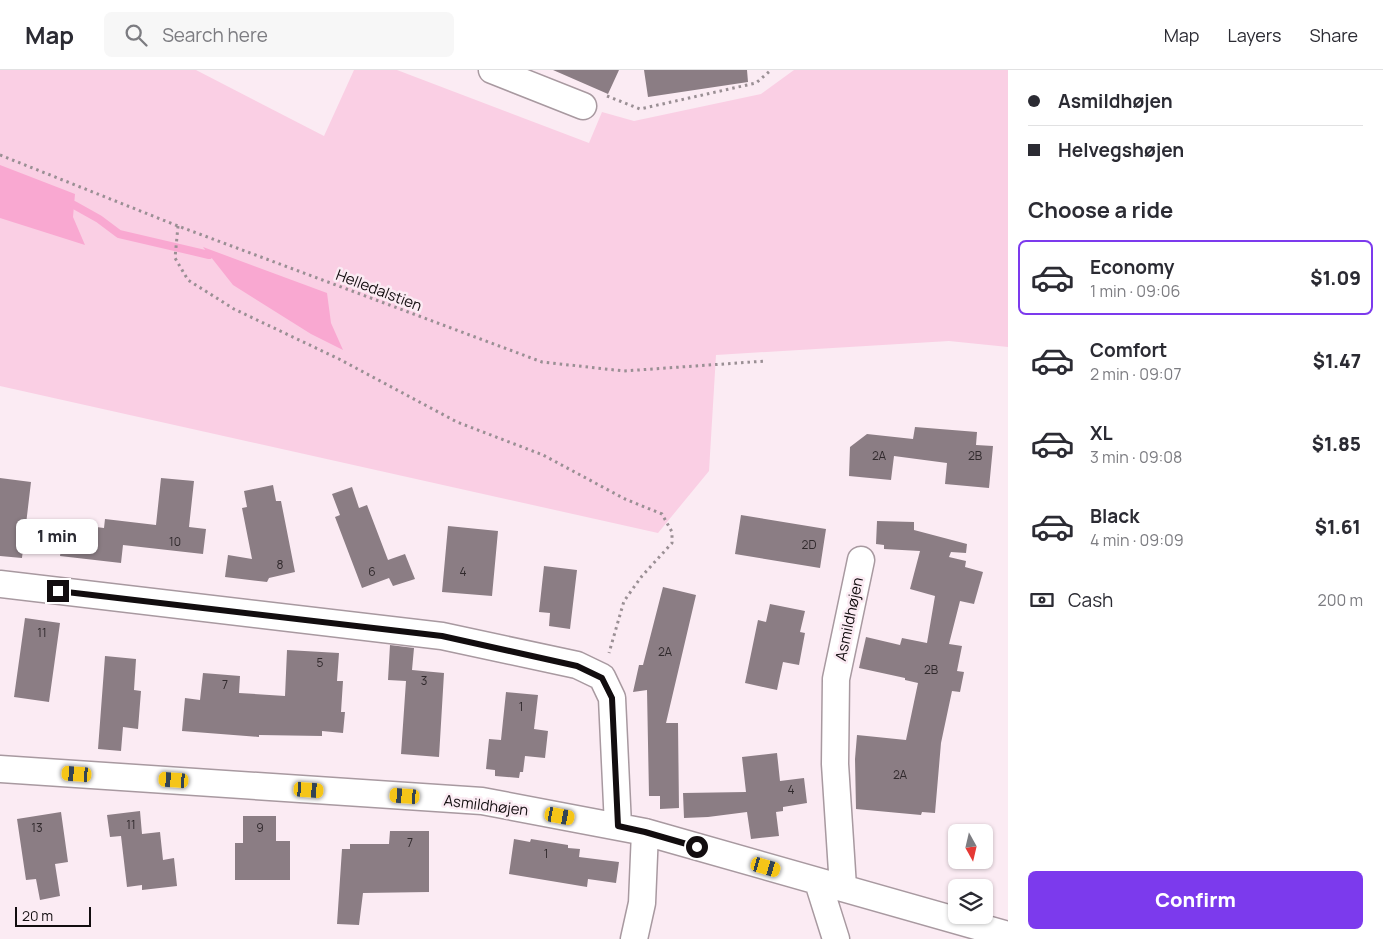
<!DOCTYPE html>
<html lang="en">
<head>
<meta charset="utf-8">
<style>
	body { margin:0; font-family:Manrope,sans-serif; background:#f7f7f7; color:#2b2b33; height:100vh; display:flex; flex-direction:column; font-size:19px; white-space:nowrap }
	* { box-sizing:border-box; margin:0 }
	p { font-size:16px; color:#7c7c81 }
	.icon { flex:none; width:28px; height:28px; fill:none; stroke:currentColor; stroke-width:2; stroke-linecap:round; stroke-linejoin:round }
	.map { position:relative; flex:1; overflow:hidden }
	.sheet { display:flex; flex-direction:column; background:#fff; width:375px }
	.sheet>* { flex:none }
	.banner { display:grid; align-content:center; height:110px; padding:0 20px; background:#fff }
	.needle { width:32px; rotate:172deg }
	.buttons { position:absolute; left:948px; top:754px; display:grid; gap:10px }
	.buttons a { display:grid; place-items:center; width:45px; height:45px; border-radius:8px; background:#fff; box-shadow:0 1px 4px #0004; font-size:25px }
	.scale { position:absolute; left:15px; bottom:12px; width:76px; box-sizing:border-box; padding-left:5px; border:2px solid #120d0f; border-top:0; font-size:14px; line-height:18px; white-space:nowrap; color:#120d0f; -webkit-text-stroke:4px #fbebf3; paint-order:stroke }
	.end { position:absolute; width:22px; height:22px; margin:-11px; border:6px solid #120d0f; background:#fff; box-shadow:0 0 0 2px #fff }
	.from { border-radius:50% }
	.bubble { position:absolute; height:35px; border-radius:8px; background:#fff; box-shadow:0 1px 4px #0004; font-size:16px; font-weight:800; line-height:35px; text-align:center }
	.car { position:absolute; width:15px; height:30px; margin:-15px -8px; border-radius:6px; box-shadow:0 0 4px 1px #0007; background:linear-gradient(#f5c518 24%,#345 0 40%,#f5c518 0 76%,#345 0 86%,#f5c518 0) }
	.banner b { display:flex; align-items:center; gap:18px; height:48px; font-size:19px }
	.banner b+b { border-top:1px solid #e1e1e2 }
	.banner i { width:12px; height:12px; background:#2b2b33 }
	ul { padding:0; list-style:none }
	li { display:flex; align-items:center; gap:15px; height:75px; margin:0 10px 8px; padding:0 10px; border:2px solid transparent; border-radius:8px }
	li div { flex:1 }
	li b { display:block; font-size:19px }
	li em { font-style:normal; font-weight:800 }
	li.active { border-color:#7c3aed }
	li>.icon { width:45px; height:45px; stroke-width:1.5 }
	h2 { padding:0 20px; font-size:22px; line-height:60px }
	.pay { display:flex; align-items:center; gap:12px; height:55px; padding:0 20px; font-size:19px }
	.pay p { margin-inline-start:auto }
	.button { display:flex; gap:10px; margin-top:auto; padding:10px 20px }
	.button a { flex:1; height:58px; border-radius:8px; background:#7c3aed; color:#fff; font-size:20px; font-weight:800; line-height:58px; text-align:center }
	header { display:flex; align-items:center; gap:30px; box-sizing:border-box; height:70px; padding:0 25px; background:#fff; border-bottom:1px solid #e1e1e2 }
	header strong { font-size:24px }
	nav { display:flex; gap:28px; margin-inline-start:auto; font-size:18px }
	.search { width:350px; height:45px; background:#f7f7f7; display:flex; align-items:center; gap:12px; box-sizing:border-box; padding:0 18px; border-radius:8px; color:#7c7c81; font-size:19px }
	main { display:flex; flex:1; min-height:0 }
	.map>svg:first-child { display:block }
	.green { fill:#facfe4 }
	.water { fill:#f9a8d1 }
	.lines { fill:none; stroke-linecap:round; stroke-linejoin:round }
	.stream { stroke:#f9a8d1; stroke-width:8 }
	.building { fill:#8b7d84 }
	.street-casing { stroke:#a899a0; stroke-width:29 }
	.path { stroke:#9a8f94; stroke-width:3; stroke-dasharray:2.5 4; stroke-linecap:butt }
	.street { stroke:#fff; stroke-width:26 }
	.route { stroke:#120d0f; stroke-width:6 }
	.labels { text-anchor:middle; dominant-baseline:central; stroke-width:5; stroke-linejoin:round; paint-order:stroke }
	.number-label { font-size:12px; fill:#30292c }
	.street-label { font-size:15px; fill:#120d0f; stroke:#fbebf3 }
</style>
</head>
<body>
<header>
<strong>Map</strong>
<div class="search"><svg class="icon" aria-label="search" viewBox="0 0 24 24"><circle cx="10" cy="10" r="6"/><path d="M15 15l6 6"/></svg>Search here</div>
<nav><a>Map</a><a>Layers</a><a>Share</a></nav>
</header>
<main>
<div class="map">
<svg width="1008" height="869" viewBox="0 0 1008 869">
	<rect width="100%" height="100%" fill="#fbebf3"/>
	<path class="green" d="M0 0H196L324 66 354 0H397L589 73 602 42 634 51 761 24 794 0H1008V277L949 271 716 285 709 401 658 463 0 316Z"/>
	<path class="water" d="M0 95 75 124 73 147 85 175 0 148Z
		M203 177 327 223 331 253 343 280 311 264 233 215Z"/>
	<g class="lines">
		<path class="stream" d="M74 135 99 149 119 164 209 185"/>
	</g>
	<path class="building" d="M553 0H619L608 24Z
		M644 0H747L748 12 648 27Z
		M915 357 977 362 976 375 993 376 989 418 945 414 947 393 894 386 891 410 849 406 850 377 867 364 913 369Z
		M0 408 31 412 22 488 0 486Z
		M161 408 194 411 189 457 206 459 203 484 123 475 121 493 60 486 65 453 104 458 105 449 156 455Z
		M273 415 276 431H281L295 502 269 508 267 512 225 507 228 485 252 489 242 438 247 437 244 421Z
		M352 417 359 438 367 435 388 490 405 484 415 509 393 516 389 508 362 518 335 447 340 445 332 424Z
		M741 445 826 459 820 498 735 484Z
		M877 451 914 452V460L967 474 966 483 951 482 949 487 966 491 965 497 983 502 974 534 960 531 949 574 962 576 957 601 964 602 960 622 952 621 941 673 935 743 922 742 921 745 856 739 855 689 857 665 906 670 918 613 905 610V608L859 598 866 567 900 575 902 568 927 573 935 526 910 519 920 481 884 479V475L876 474Z
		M448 456 498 461 492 526 442 522Z
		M544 496 577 500 570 559 549 556 550 543 539 542Z
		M663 517 696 525 666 653H678L679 738 660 739V726H649L647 620 633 622 639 595H643Z
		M770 534 805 541 800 562 805 563 799 595 783 592 777 620 745 613 758 550 766 552Z
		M25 548 60 553 49 632 14 627Z
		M390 575 414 578 412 600 444 603 439 687 401 684 406 611 388 610Z
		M287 580 339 583 337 611H343L341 642H345L343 663 322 661V666L259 665V667L182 661 185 628 200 630 203 603 240 606 239 623 285 626Z
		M105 586 136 589 134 620 141 621 138 659 123 657 121 681 98 679Z
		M506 622 538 625 534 659 548 661 545 688 525 686 523 702H520L519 708 495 706V700L486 699 489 669 501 670Z
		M777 683 780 711 804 708 807 733 783 737V741L776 742 779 766 751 769 747 742 708 747 684 748 683 723 746 722 742 687Z
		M140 741 142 764 160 762 163 790 174 788 177 816 142 820V815L127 817 121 766 110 767 107 745Z
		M61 742 68 792 55 794 60 826 40 830 36 809 26 810 17 749Z
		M243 746H276V771H290V810H235V773H243Z
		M390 761H429V822L363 823 359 855 337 854 342 779H350V774H389Z
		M514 769 530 772 531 769 568 775V778L580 779 579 787 619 792 616 813 588 809 587 817 509 804Z"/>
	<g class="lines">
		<defs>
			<path id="street" d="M492 0 583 36
				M0 514 442 566 577 595 602 607 612 628 618 756
				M0 699 482 731 645 762 1008 865
				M818 812 836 869
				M843 817 835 694 836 609 861 490
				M634 869 642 833 645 762"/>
		</defs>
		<use href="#street" class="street-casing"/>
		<path class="path" d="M607 26 640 39 756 13 771 0
			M0 85 178 156 542 292 624 301 766 291
			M178 156 175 188 188 210 234 239 339 289 457 352 543 385 625 429 662 444 672 462V473L642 506 624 531 609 583"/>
		<use href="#street" class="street"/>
	</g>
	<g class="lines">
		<path class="route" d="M58 521 442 566 577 596 602 608 612 628 618 756 645 762 697 777"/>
	</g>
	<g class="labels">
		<g class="number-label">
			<text x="879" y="385">2A</text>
			<text x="975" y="385">2B</text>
			<text x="175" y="471">10</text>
			<text x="809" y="474">2D</text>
			<text x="280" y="494">8</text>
			<text x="372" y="501">6</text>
			<text x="463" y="501">4</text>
			<text x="42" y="562">11</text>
			<text x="665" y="581">2A</text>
			<text x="320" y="592">5</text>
			<text x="931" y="599">2B</text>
			<text x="424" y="610">3</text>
			<text x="225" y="614">7</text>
			<text x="521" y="636">1</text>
			<text x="900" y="704">2A</text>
			<text x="791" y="719">4</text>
			<text x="131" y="754">11</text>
			<text x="37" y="757">13</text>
			<text x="260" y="757">9</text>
			<text x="410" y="772">7</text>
			<text x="546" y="783">1</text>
		</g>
		<g class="street-label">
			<text transform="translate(379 220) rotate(21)">Helledalstien</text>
			<text transform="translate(849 549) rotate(-78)">Asmildhøjen</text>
			<text transform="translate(486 735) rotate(7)">Asmildhøjen</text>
		</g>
	</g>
</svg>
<div class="buttons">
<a><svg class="needle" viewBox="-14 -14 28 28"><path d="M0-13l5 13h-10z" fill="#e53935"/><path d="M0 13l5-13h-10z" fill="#7c7c81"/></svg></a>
<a><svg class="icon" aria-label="layers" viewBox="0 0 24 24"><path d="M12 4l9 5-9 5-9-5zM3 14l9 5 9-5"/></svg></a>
</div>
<div class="scale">20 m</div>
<i class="end from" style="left:697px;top:777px"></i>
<i class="end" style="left:58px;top:521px"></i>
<div class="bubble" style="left:16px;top:449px;width:82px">1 min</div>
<i class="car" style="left:77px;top:704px;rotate:274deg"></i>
<i class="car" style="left:174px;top:710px;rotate:274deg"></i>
<i class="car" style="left:309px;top:720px;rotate:94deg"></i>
<i class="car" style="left:405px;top:726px;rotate:274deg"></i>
<i class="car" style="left:560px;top:746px;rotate:100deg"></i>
<i class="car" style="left:766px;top:797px;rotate:106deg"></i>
</div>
<section class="sheet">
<div class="banner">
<b><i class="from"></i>Asmildhøjen</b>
<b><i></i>Helvegshøjen</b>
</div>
<h2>Choose a ride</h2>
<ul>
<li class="active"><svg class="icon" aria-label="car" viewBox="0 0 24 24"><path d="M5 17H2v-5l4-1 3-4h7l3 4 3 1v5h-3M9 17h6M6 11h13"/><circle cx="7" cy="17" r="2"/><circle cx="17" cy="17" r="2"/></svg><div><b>Economy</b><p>1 min · 09:06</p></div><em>$1.09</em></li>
<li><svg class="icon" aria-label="car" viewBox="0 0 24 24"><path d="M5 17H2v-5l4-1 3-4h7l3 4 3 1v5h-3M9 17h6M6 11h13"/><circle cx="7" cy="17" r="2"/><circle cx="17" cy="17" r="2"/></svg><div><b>Comfort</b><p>2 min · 09:07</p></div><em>$1.47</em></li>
<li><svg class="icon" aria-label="car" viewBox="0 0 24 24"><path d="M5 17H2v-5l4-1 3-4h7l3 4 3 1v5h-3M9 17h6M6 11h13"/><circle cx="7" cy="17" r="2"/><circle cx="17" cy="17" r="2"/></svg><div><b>XL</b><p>3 min · 09:08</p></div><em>$1.85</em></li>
<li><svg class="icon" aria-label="car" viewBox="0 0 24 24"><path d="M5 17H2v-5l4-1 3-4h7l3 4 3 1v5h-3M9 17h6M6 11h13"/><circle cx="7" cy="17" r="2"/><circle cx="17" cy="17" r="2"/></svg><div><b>Black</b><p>4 min · 09:09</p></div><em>$1.61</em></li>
</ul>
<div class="pay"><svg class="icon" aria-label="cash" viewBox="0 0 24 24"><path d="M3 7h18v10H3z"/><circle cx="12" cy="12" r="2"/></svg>Cash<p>200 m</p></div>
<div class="button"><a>Confirm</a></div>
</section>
</main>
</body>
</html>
